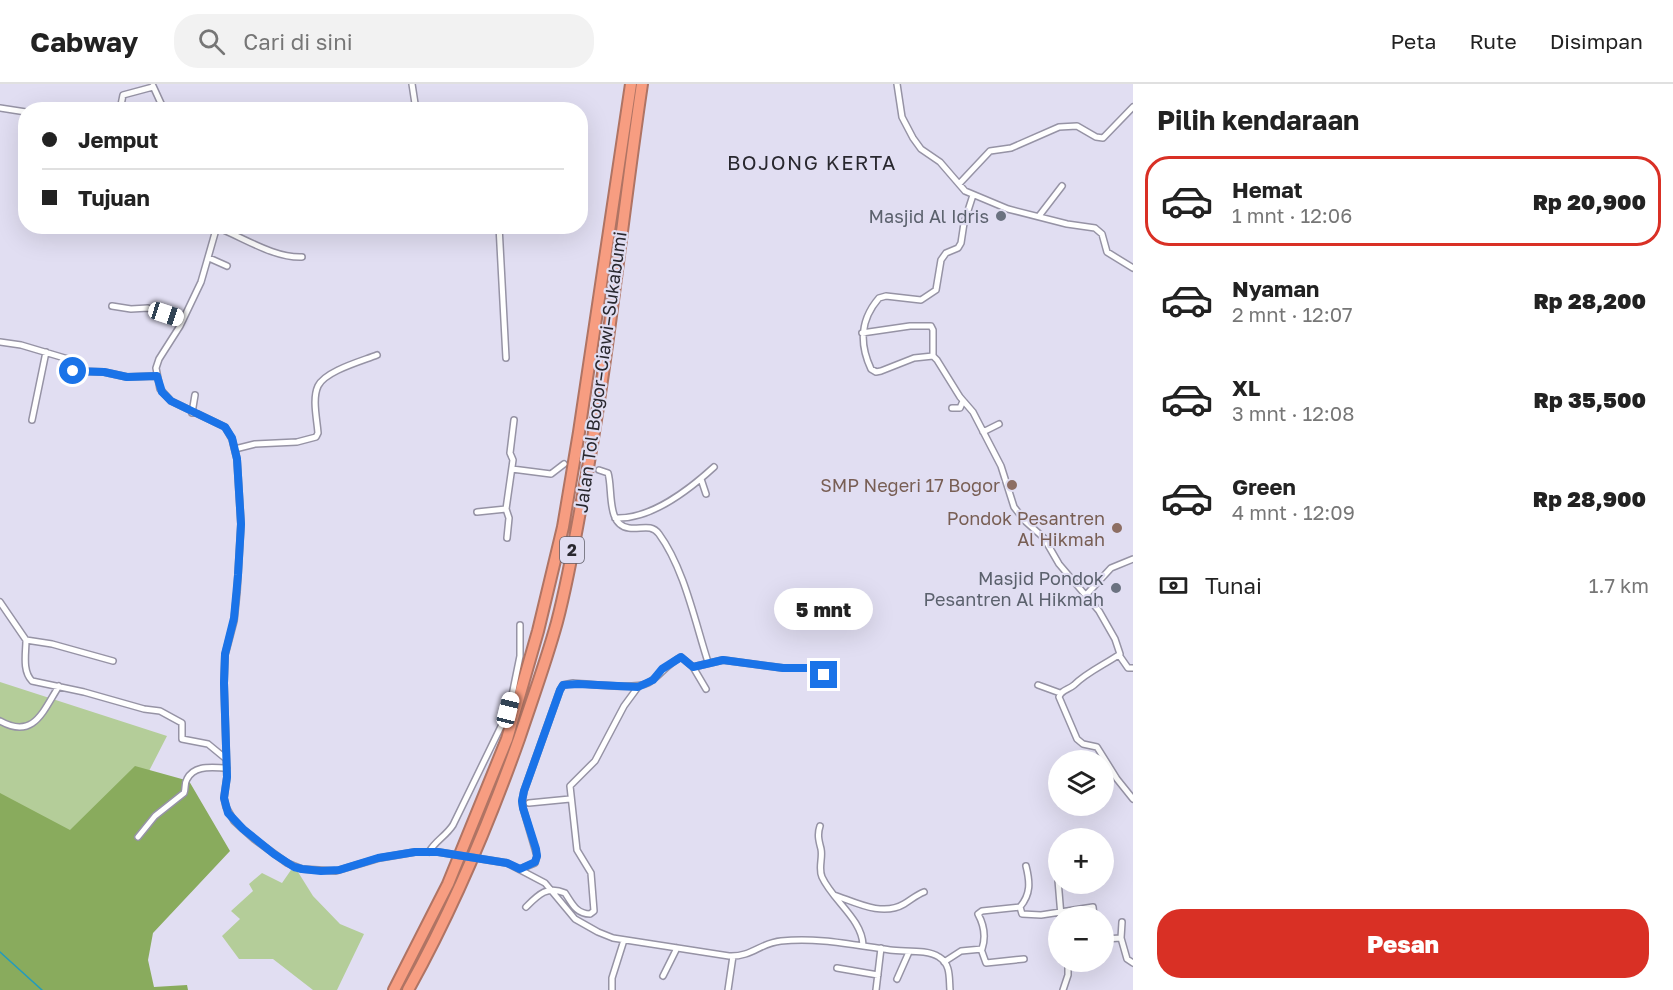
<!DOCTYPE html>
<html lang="id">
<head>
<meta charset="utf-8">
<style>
	body { margin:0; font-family:"Golos Text",sans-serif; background:#f2f2f2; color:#222; height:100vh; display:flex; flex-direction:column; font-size:22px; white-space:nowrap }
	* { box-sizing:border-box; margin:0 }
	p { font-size:20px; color:#767676 }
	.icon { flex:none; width:33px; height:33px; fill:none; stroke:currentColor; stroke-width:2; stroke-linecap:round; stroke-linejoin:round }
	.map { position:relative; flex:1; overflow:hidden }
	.details { display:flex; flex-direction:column; background:#fff; width:540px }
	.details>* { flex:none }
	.guide { position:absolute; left:18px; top:18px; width:570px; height:132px; border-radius:24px; box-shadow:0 6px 24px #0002; display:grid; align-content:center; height:132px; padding:0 24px; background:#fff }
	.tools { position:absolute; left:1048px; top:666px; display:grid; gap:12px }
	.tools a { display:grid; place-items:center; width:66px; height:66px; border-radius:50%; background:#fff; box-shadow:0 6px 24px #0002; font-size:30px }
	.end { position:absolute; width:27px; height:27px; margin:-14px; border:8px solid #1a73e8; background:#fff; box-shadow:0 0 0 3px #fff }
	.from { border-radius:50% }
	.bubble { position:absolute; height:42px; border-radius:21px; background:#fff; box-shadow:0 6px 24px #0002; font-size:20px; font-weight:800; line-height:42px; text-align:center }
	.car { position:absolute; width:18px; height:36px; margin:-18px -9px; border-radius:8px; box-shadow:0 0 4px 2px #0007; background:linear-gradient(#fff 24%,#345 0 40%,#fff 0 76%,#345 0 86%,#fff 0) }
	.guide b { display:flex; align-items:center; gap:21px; height:57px; font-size:22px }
	.guide b+b { border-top:2px solid #e0e0e0 }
	.guide i { width:15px; height:15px; background:#222 }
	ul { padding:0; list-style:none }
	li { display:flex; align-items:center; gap:18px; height:90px; margin:0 12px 9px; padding:0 12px; border:3px solid transparent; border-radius:24px }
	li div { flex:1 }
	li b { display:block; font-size:22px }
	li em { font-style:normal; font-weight:800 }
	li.selected { border-color:#d93025 }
	li>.icon { width:54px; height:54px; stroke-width:1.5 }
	h2 { padding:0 24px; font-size:27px; line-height:72px }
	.pay { display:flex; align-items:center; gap:15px; height:66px; padding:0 24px; font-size:22px }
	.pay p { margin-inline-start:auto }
	.cta { display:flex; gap:12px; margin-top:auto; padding:12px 24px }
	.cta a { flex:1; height:69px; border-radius:24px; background:#d93025; color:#fff; font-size:24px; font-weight:800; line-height:69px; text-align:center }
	header { display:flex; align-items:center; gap:36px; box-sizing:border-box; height:84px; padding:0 30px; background:#fff; border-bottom:2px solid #e0e0e0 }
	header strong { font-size:28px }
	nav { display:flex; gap:33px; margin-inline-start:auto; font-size:21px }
	.search { width:420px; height:54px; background:#f2f2f2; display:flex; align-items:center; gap:15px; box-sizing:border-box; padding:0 21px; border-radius:24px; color:#767676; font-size:22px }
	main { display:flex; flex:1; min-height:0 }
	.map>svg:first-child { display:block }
	.green { fill:#b4cd99 }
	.forest { fill:#89ab5d }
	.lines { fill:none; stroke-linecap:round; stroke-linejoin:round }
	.stream { stroke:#229bbf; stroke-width:1.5 }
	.street-tunnel { stroke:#bcbacb; stroke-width:5; stroke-dasharray:5 2.5; stroke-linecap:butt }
	.street-casing { stroke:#9693a5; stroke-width:8 }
	.highway-casing { stroke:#af7464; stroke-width:14 }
	.street { stroke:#fff; stroke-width:5 }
	.highway { stroke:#f79d81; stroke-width:10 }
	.street-bridge-casing { stroke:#9693a5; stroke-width:8; stroke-linecap:butt }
	.street-bridge { stroke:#fff; stroke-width:5 }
	.route { stroke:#1a73e8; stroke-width:8 }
	.worship-dot { fill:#6b7280; stroke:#e1def2; stroke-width:2 }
	.education-dot { fill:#8d6e63; stroke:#e1def2; stroke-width:2 }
	.labels { text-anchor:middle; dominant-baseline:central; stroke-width:4.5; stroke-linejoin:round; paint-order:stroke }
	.shield { fill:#e1def2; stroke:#605f6a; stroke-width:1.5 }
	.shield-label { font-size:16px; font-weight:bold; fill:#29282f }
	.worship-label { font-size:18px; fill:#5b616d; stroke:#e1def2; text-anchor:end }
	.street-label { font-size:18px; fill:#29282f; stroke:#e1def2 }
	.education-label { font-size:18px; fill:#785e54; stroke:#e1def2; text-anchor:end }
	.neighbourhood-label { font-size:20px; letter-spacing:1.5px; fill:#29282f; stroke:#e1def2 }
</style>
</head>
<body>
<header>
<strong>Cabway</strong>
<div class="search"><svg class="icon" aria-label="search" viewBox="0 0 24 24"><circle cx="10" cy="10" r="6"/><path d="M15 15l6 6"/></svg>Cari di sini</div>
<nav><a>Peta</a><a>Rute</a><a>Disimpan</a></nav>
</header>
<main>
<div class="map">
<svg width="1133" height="906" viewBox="0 0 1133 906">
	<rect width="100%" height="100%" fill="#e1def2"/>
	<path class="green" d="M0 598 167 652 94 794 0 735Z
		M291 786 298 788 313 812 340 840 364 850 337 906H313L273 875H239L222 852 240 835 231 827 253 807 249 800 262 789 282 799Z"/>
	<path class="forest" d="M135 682 189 697 230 767 153 849 148 876 154 903 187 901 188 906H0V709L70 746Z"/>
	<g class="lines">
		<path class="stream" d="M0 868 42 906"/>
		<path class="street-tunnel" d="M564 380 599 386"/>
		<defs>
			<path id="street" d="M412 0 416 26
				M897 0 902 33 913 54 921 65 940 78 965 107 1008 125 1067 140 1095 144 1102 150 1107 168 1133 184
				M153 2 164 26
				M0 24 26 28
				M120 26 123 11 153 3
				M959 100 990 67 1011 64 1059 43 1077 42 1096 53 1103 54 1133 23
				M973 111 964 139 961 159 958 164 946 169 941 176 936 206 921 216 886 212 879 214C860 236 859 259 871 285L876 288 881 287 914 274 933 272 937 276 960 313 973 328 1001 382 1014 423 1025 437 1044 454 1059 480 1099 527 1115 555 1120 570C1104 581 1087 588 1074 601 1068 606 1061 606 1059 613L1077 655 1083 660 1097 663 1117 695 1133 715
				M1039 132 1062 102
				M217 142 201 198 180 242 159 275 156 284 160 305 171 317 225 343 232 355 237 375 241 440 237 508 234 537 225 571 224 599 227 693 224 714 226 723 234 737 254 755 287 779 302 785 336 787 380 774 415 768H438
				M499 142 506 274
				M216 143C243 153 273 174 302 173
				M209 174 227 182
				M112 222 131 225 148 224 183 236
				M862 249 910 242H931L933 246V272
				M0 258 21 261 68 275 72 278 73 287 104 288 127 293 157 292
				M952 324H960L963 317
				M192 329 195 311
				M32 336 46 268
				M983 348 999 340
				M235 365 255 360 297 358 316 353 318 349C317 335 312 315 318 302 325 287 362 277 377 271
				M512 385 551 390 564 380
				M599 386 608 389C613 405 606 441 629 444 640 446 651 439 659 450 684 484 695 538 708 578
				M701 395 706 410
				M477 428 506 425
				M615 434C650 436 690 405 714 383
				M507 454 509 434 506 425 513 376 510 369 514 336
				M1086 511 1111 484 1133 475
				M0 518 26 556 52 560 113 577
				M26 556C26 569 22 587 32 597L84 608 144 625 160 627 182 639V655L208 660 225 674
				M1119 571 1128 584H1133
				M693 583 706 605
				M1038 601 1060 609
				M0 637C34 656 43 627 59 602
				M529 719 570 715
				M820 742C817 751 819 757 821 765 823 774 818 784 822 793 833 817 862 835 863 861
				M138 753 155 732 184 709C186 704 184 700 187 695 195 680 213 684 227 684
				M429 768C435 757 446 752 453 741L509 626 520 572V541
				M507 779 545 799 575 835 598 848 613 854 729 872C752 873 760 859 781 857 818 853 853 861 890 866 904 868 927 865 939 873 951 880 949 894 950 906
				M1057 784 1061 832
				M520 785 535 779 537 772 523 724 522 717 524 707 560 606 563 601 573 599C590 600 634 606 648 599 659 593 667 580 681 573L693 583 723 576 783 584H811L823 591
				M834 811C855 818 882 833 904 820 911 816 916 811 924 808
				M526 823C538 811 547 801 565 809 572 819 576 830 590 830L594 827 591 789 577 766 570 702 595 677 624 622 638 603
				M1020 823C1031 810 1030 798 1026 782
				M1121 854 1122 838
				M1104 855 1121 854 1127 875 1133 879
				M981 865 986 879 1024 875
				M944 878 961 867 982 865C986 853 984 841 978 830L982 827 1020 823 1022 830 1041 831 1093 823 1094 832
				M837 884 878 891
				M663 892 677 864
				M897 895 909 868
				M612 906V894L624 856
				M728 906 733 872
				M876 906 881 864
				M1063 906 1068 891V878"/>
			<path id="highway" d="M394 906 448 800 507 655 538 547 563 443 579 348 631 0
				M408 906C453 825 488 742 519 655 532 616 546 578 557 538 567 500 574 461 581 422 608 282 621 141 642 0"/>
		</defs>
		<use href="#street" class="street-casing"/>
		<use href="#highway" class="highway-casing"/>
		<use href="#street" class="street"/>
		<use href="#highway" class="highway"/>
		<defs>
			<path id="street-bridge" d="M438 768 507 779"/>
		</defs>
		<use href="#street-bridge" class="street-bridge-casing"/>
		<use href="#street-bridge" class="street-bridge"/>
	</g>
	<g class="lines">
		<path class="route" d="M73 287 104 288 127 293 157 292 162 308 171 317 225 343 232 354 237 375 241 440 238 491 234 534 225 570 224 599 227 693 224 714 228 729 243 745 274 770 294 783 302 785 321 787 339 786 378 774 415 768H438L507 779 520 785 535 778 537 772 536 765 523 724 522 717 524 707 560 606 563 601 578 600 638 603 653 596 662 585 681 573 693 583 723 576 783 584H811L824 591"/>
	</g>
	<g class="worship-dot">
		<circle cx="1001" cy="132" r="6"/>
		<circle cx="1116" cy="504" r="6"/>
	</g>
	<g class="education-dot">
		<circle cx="1012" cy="401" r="6"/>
		<circle cx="1117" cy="444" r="6"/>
	</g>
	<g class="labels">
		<rect class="shield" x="560" y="453" width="24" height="26" rx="4.5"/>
		<g class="shield-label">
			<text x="572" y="466">2</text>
		</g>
		<g class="worship-label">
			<text x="989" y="132">Masjid Al Idris</text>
			<text x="1104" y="494">Masjid Pondok<tspan x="1104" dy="21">Pesantren Al Hikmah</tspan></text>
		</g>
		<g class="street-label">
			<text transform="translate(600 288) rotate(-82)">Jalan Tol Bogor–Ciawi–Sukabumi</text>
		</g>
		<g class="education-label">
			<text x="1000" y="401">SMP Negeri 17 Bogor</text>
			<text x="1105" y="434">Pondok Pesantren<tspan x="1105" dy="21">Al Hikmah</tspan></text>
		</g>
		<g class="neighbourhood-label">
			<text x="812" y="78">BOJONG KERTA</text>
		</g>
	</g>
</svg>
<div class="tools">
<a><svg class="icon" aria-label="layers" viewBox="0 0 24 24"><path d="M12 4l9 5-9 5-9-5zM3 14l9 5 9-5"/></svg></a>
<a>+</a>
<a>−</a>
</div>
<i class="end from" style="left:73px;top:287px"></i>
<i class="end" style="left:824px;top:591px"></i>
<div class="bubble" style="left:774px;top:504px;width:99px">5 mnt</div>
<i class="car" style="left:166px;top:230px;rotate:108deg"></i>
<i class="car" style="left:508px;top:626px;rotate:14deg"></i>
<div class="guide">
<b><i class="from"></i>Jemput</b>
<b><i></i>Tujuan</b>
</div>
</div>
<section class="details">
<h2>Pilih kendaraan</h2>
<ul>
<li class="selected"><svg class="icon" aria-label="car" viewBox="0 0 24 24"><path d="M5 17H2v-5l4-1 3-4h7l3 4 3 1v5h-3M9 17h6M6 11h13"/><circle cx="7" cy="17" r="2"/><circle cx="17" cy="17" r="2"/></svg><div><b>Hemat</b><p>1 mnt · 12:06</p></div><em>Rp 20,900</em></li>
<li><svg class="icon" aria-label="car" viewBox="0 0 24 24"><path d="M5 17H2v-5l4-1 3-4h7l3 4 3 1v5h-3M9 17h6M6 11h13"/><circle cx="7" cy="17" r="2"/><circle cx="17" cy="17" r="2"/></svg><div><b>Nyaman</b><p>2 mnt · 12:07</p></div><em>Rp 28,200</em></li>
<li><svg class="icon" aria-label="car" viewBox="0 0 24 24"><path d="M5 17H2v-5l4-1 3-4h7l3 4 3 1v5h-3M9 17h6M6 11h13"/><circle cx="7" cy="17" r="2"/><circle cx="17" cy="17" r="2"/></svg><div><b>XL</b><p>3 mnt · 12:08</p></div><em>Rp 35,500</em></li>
<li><svg class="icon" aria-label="car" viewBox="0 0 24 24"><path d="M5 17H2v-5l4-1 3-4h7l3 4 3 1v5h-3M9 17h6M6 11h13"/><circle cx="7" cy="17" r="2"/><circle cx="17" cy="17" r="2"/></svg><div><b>Green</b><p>4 mnt · 12:09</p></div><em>Rp 28,900</em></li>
</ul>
<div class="pay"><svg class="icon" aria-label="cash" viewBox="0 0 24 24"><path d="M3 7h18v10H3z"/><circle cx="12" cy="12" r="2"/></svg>Tunai<p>1.7 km</p></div>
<div class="cta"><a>Pesan</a></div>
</section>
</main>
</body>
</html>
